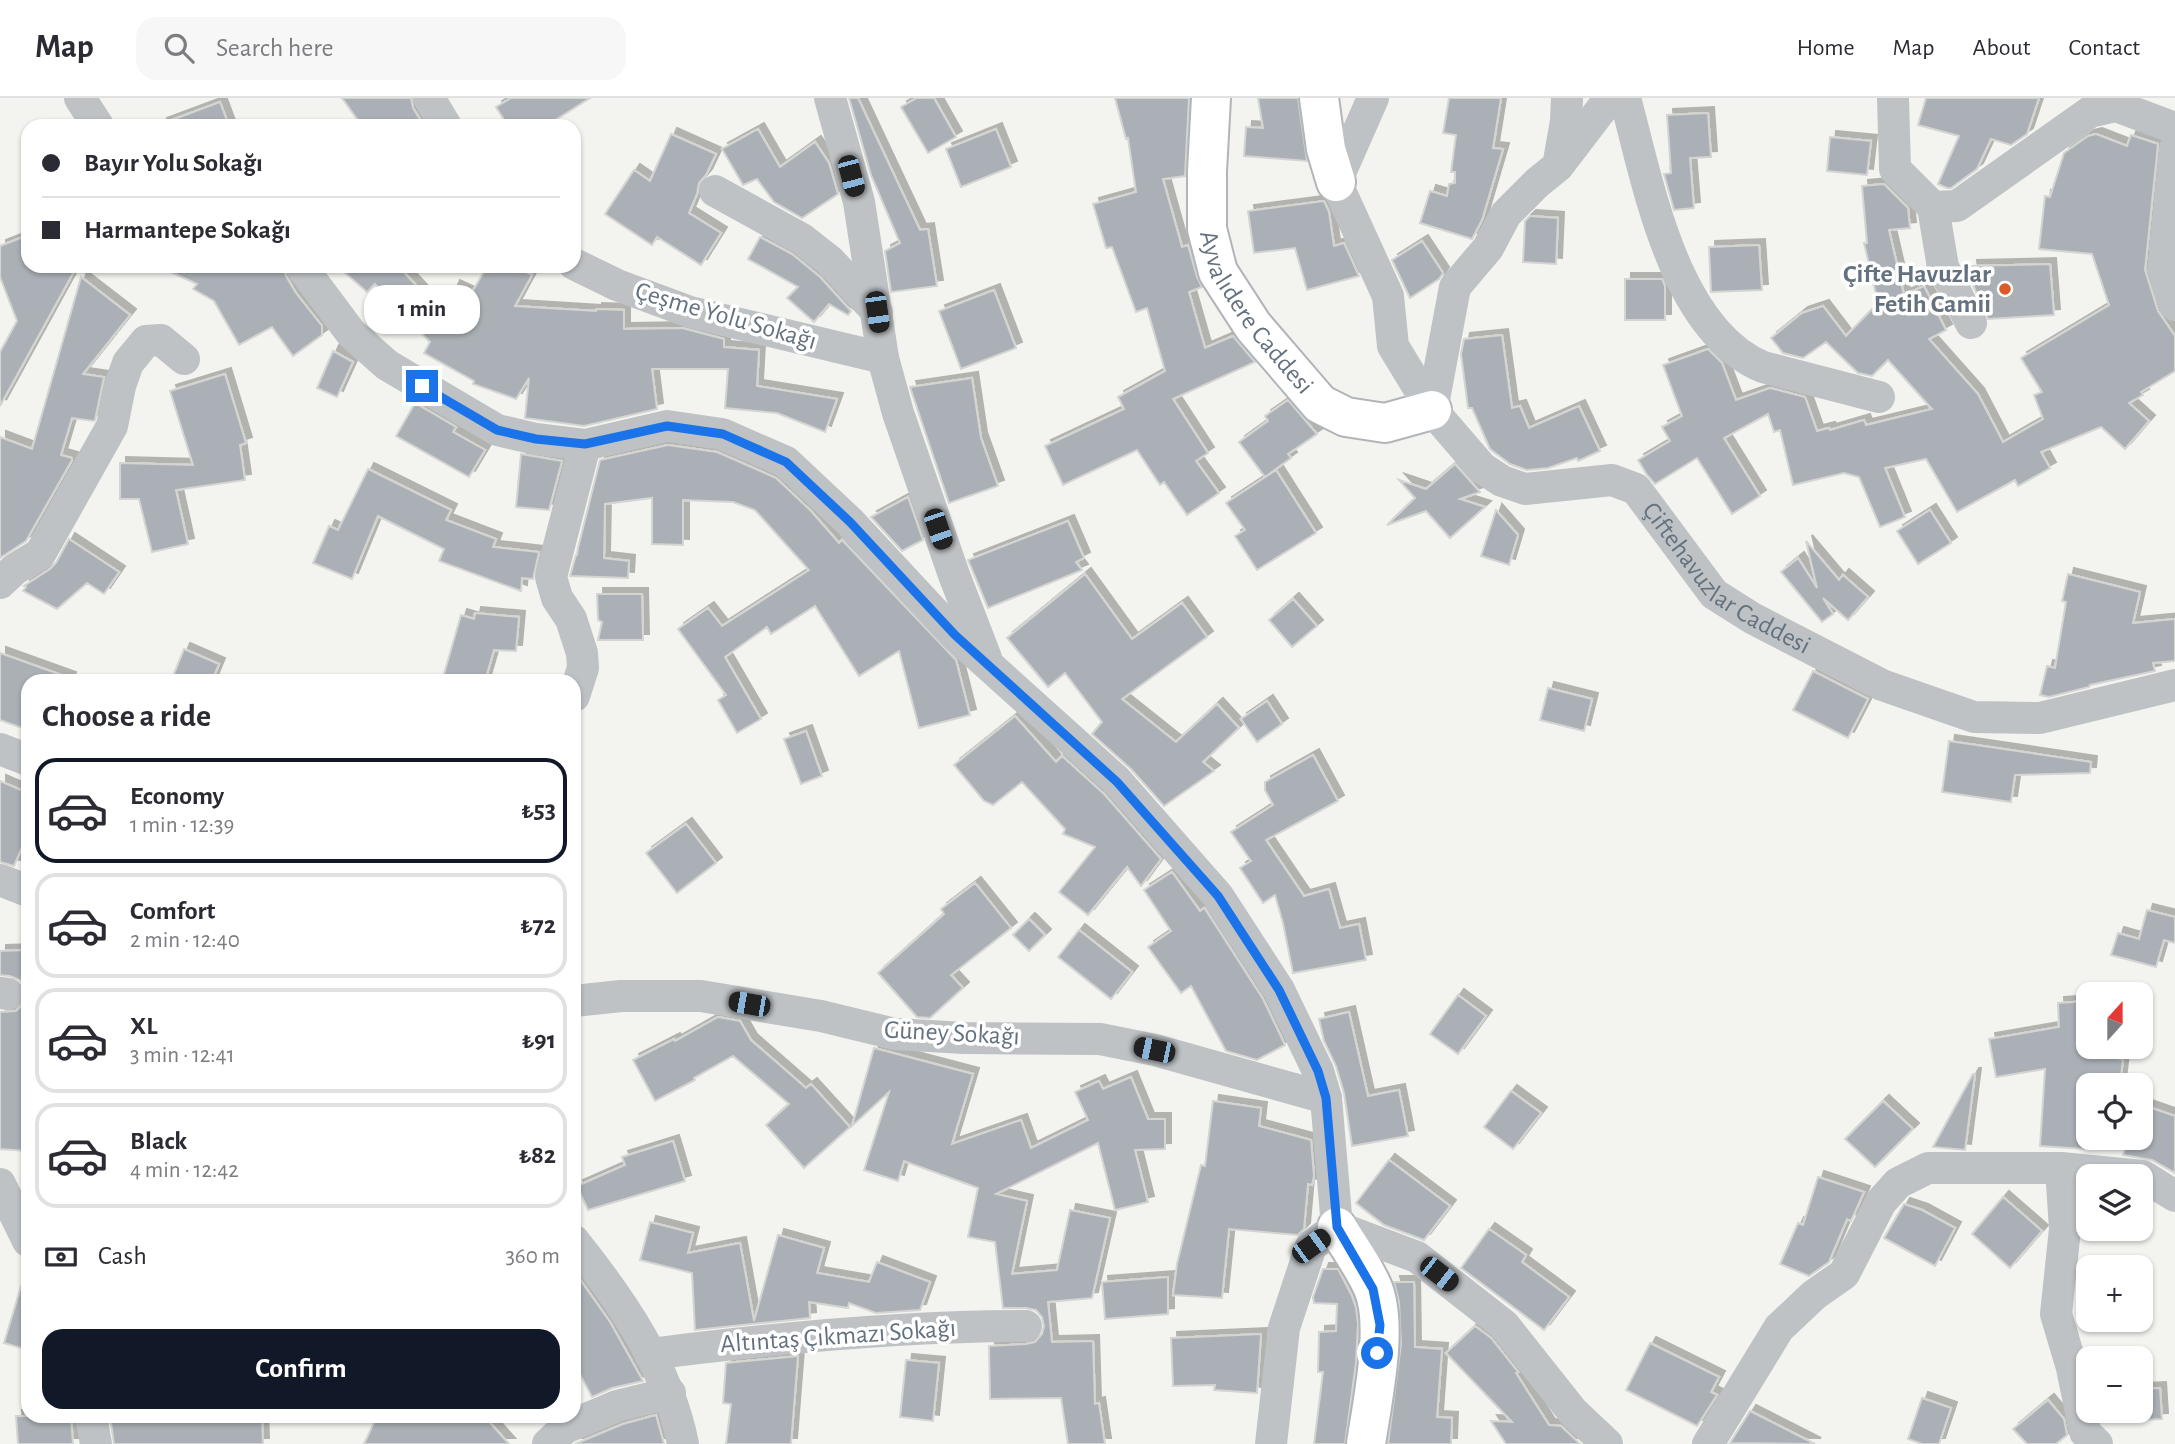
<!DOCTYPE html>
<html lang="en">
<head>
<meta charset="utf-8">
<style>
	body { margin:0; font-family:"Alegreya Sans",sans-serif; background:#f7f7f7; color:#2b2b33; height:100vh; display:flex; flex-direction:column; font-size:26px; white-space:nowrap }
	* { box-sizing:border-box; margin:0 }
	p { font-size:23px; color:#7c7c81 }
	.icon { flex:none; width:38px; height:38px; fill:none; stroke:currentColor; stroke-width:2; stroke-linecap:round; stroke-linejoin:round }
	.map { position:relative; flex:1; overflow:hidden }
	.drawer { position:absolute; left:21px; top:576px; width:560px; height:749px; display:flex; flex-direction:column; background:#fff; border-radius:21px; box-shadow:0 2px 5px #0004 }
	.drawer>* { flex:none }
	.banner { position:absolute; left:21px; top:21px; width:560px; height:154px; border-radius:21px; box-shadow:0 2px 5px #0004; display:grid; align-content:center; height:154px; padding:0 21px; background:#fff }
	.needle { width:46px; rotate:21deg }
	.controls { position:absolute; left:2076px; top:884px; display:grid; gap:14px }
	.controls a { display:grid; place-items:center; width:77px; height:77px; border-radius:14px; background:#fff; box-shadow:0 2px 5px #0004; font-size:35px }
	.end { position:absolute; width:32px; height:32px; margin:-16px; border:9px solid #1a73e8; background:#fff; box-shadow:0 0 0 4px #fff }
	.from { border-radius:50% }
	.bubble { position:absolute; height:49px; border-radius:21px; background:#fff; box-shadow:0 2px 5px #0004; font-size:23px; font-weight:700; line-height:49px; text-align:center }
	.car { position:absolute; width:21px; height:42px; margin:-21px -10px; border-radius:9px; box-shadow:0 0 5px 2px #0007; background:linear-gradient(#222 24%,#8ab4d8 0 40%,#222 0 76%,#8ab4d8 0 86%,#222 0) }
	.banner b { display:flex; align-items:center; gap:24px; height:66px; font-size:26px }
	.banner b+b { border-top:2px solid #e1e1e2 }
	.banner i { width:18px; height:18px; background:#2b2b33 }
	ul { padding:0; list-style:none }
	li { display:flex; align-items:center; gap:21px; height:105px; margin:0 14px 10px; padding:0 7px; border:4px solid #e1e1e2; border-radius:21px }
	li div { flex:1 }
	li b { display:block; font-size:26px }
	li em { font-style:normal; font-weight:700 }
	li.on { border-color:#111827 }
	li>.icon { width:63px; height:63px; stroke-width:1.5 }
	h2 { padding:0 21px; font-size:32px; line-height:84px }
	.pay { display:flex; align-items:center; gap:18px; height:77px; padding:0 21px; font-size:26px }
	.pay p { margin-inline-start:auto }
	.action { display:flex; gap:14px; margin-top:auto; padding:14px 21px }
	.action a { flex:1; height:80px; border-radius:21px; background:#111827; color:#fff; font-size:28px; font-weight:700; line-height:80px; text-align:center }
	header { display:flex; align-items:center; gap:42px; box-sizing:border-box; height:98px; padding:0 35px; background:#fff; border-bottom:2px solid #e1e1e2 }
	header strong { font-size:33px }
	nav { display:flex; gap:38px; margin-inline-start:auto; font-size:24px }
	.search { width:490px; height:63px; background:#f7f7f7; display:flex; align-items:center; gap:18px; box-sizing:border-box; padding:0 24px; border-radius:21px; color:#7c7c81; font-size:26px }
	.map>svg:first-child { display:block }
	.building { fill:#aab0b5; stroke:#d4d5d2; stroke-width:2; filter:url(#shadow) }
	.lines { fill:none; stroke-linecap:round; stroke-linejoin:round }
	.secondary-casing { stroke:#b1b5b9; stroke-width:42 }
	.street { stroke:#bec2c5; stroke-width:32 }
	.secondary { stroke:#fff; stroke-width:38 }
	.route { stroke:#1a73e8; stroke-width:9 }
	.poi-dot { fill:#db5a28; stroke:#fff; stroke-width:2.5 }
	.labels { text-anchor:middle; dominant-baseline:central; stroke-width:7; stroke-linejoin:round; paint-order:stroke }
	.poi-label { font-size:26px; font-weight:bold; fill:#64727f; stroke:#fff; text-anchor:end }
	.street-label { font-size:26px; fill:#64727f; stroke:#fff }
</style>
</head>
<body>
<header>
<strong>Map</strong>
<div class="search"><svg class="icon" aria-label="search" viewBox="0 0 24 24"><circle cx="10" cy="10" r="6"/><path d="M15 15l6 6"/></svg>Search here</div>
<nav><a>Home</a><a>Map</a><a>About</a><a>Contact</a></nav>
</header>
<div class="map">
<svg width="2175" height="1346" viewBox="0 0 2175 1346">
	<defs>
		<filter id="shadow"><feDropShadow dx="6" dy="-6" stdDeviation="0" flood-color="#0004"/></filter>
	</defs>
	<rect width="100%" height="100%" fill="#f3f4ef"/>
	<path class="building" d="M342 0H411L413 10 424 28H362Z
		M511 0H590L546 28H508L496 9Z
		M849 0H858L920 132 928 131 937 188 891 194 885 153 900 145 871 77Z
		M917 0H934L956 39 928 55 901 9Z
		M1115 0H1189L1185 78 1163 81 1182 149 1188 147 1197 179 1202 189 1189 194 1205 250 1233 238 1255 264 1173 301 1208 355 1196 363 1219 395 1187 417 1164 384 1160 387 1137 352 1063 387 1045 348 1124 311 1118 299 1165 273 1147 210 1136 214 1112 149 1106 150 1093 106 1136 94 1128 40 1126 41Z
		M1258 0H1298L1307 63 1244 58 1246 29 1263 30Z
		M1449 0H1501L1493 50 1503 51 1482 122 1472 141 1420 125 1430 93 1447 98 1449 86 1455 85V74H1451L1456 37 1443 35Z
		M1926 0H2039L2027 36 2011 47 1991 41 1977 71 1951 90H1947L1938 86 1959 38 1918 27Z
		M220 4 229 28H161V26Z
		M1708 15 1711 59 1690 60 1694 110 1674 112 1664 76 1671 75 1667 17Z
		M758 31 780 69 815 44 829 65 838 96 802 120 774 104 757 81 743 87 722 51Z
		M996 31 1011 69 961 89 946 51Z
		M671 36 716 56 706 77 699 85 697 96 689 115 721 135 701 167 657 139 652 147 605 116 634 72 650 83Z
		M2096 36 2127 48 2131 37 2158 46 2145 172 2158 213 2175 238V273L2141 294 2143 297 2129 305 2149 323 2125 351 2101 329 2041 354 2050 370 2018 388 2015 382 1957 414 1926 361 1885 370 1905 419 1880 429 1859 379 1844 375 1793 387 1780 332 1774 334 1768 316 1724 340 1760 398 1732 416 1697 360 1655 386 1647 377 1638 362 1670 343 1662 329 1682 318 1663 267 1708 251 1722 265 1736 302 1770 290 1805 299 1817 333 1829 330 1830 332 1864 322 1866 327 1932 311 1888 262 1872 278 1858 275 1826 244 1803 260 1783 255 1771 240 1802 215 1823 208 1846 238 1878 205 1864 145H1867L1862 88 1884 86 1908 110 1910 130 1889 132 1904 197 1924 188 1946 232 1929 241 1978 296 2003 344 2043 321 2034 297 2042 294 2021 260 2109 207 2092 156 2039 151 2045 98 2050 99 2064 55 2088 38Z
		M1830 39 1871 43 1867 77 1827 73Z
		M1324 103 1329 114 1334 148 1344 145 1359 178 1307 192 1295 150 1254 155 1248 113Z
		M1530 118 1558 120 1556 166 1523 164 1525 123Z
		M28 137V168H77L0 308V254L17 223 0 179V148Z
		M760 139 792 156 820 179 851 213 848 217 829 206 814 224 787 200 798 189 748 161Z
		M1422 143 1443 175 1439 181 1410 200 1392 162Z
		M1759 147 1762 192 1711 194 1709 149Z
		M2050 166 2054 217 1988 221 1973 187 1971 168Z
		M157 168H283L286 178 296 195 322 228V237L293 258 272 229 239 247 214 203 193 191 197 186Z
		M337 168H398L442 215 454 188 471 196 487 168H515L532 177 515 208 596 213V211L624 212V231L682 230 724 241V249L759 252 757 288 837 301 825 334 777 315 725 310 728 271H652L657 311 584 328 525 320 529 280 516 301 473 286 474 283 424 255 430 244 375 186 367 194Z
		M81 179 130 217 83 276 104 279 95 322 94 323 72 320 61 357 72 360V362L26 443 0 460V339L32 351Z
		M1625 181H1662L1665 188V222H1625Z
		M994 192 1016 250 961 271 939 213Z
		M1502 237 1512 310 1520 308 1529 330 1579 308 1600 353 1578 363 1577 360 1548 370 1527 372 1510 366 1490 351 1472 310H1468L1461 256 1464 241Z
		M333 253 353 264 337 299 317 290Z
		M225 276 246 345 240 347 245 382 176 392 188 446 152 454 139 401H120V365L193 367 170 293Z
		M972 280 981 340 998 388 949 405 910 289Z
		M1288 302 1317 336 1288 356 1291 360 1265 379 1239 344 1268 323 1265 318Z
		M415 305 456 329 453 334 485 352 469 379 396 338Z
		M668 347 717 354 776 380 811 413 839 445 842 442 956 562 970 617 919 630 899 553 859 578 815 508 771 536 767 529 725 559 761 621 737 635 718 602 726 597 678 531 708 510 722 528 809 472 755 412 733 404 683 402V447L652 446V400L605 406 604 460 629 463 628 480 570 478 576 457H577L578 450 600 362Z
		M521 356 562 363 549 412 516 409Z
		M1455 366 1480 394 1460 401 1485 409 1450 440 1426 413 1387 427 1415 400 1399 382 1426 391Z
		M368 371 451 412 446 422 496 441 493 449 539 454 533 481 522 480 521 493 439 463 444 451 378 418 352 481 313 465 329 428 338 432Z
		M1276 372 1316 435 1257 472 1235 438 1245 432 1226 405Z
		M908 399 923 442 902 453 871 419Z
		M1496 412 1518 437 1509 467 1481 458Z
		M1930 412 1951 445 1918 466 1897 433Z
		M1068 423 1084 460 1076 464 1082 472 988 510 968 462Z
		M69 441 119 474 104 496 87 485 57 511 23 493 26 489 24 488 50 471 56 465Z
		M1806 443 1839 482 1843 477 1868 499 1848 522 1823 500 1833 516 1822 524 1781 474 1798 460 1817 490Z
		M1085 476 1132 541 1182 505 1207 539 1122 601 1176 644 1217 606 1239 630 1203 664 1214 673 1164 708 1131 671 1092 636 1102 624 1065 575 1048 589 1007 540Z
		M2068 476 2140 494 2133 525 2175 521V563L2153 565 2155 573 2090 587 2089 589 2049 599 2040 597 2047 568 2055 570 2066 504 2062 503Z
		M597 496H642L643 542H598L602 524 598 522Z
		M1293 501 1317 528 1292 549 1269 522Z
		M475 515 519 519 516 553 494 552 485 583H442L461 517 474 521Z
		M184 551 219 566 212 583H171Z
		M0 555 70 580 69 583H28V632L0 622Z
		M1813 573 1868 601 1848 640 1793 612Z
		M1548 590 1592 601 1584 633 1540 622Z
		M1267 603 1282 626 1257 644 1241 621Z
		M1015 618 1056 664 1062 658 1104 696 1161 761 1141 788 1127 769 1088 817 1059 794 1095 749 1063 736 1065 731 1022 684 993 707 984 703 954 667Z
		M806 633 822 678 801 686 784 641Z
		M1949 643 2091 664 2090 675 2015 677 2011 704 1942 694Z
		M1313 657 1338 703 1266 742 1304 798 1329 791 1340 830 1359 826 1366 862 1293 875 1283 825 1275 797 1263 805 1240 770 1251 763 1231 734 1273 707 1265 692V684Z
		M0 683 28 695V735L14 768 0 764Z
		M686 726 716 765 677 795 646 755Z
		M1172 774 1200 813 1204 810 1205 811 1263 901 1285 947 1257 962 1226 953 1191 888 1181 895 1148 849 1171 833 1144 792Z
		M975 785 1011 830 951 877 963 890 930 920 917 919 878 875 944 816 941 811Z
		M2147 812 2175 819V845L2164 842 2156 869 2111 857 2118 835 2139 841Z
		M1029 821 1045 837 1029 853 1013 837Z
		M1079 832 1132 874 1111 901 1058 859Z
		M28 852V1053L0 1051V914L16 913 23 906 26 898 25 888 20 882 10 878 0 877V853Z
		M1458 897 1486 918 1458 956 1430 936Z
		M2088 903V956L2123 961 2120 987H2088L2084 1051 2040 1048 2045 971 1996 979 1989 941 2059 929 2058 905Z
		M1349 914 1368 998 1399 992 1408 1038 1352 1048 1344 995 1336 968 1324 943 1319 921Z
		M718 919 740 923 751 942 806 990 811 986 850 1029 804 1070 766 1027 789 1006 733 958 694 980 695 982 655 1003 633 962 674 941 675 943Z
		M874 950 973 976 952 1046 1021 1022 1031 1050 1088 1022 1075 994 1099 983 1103 991 1131 979 1148 1021H1165V1051L1135 1052 1148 1104 1115 1112 1098 1045 996 1096 1027 1103 1012 1176 1057 1172 1070 1112 1110 1120 1092 1200 1048 1204 1052 1244 1093 1243 1095 1306 1099 1305 1105 1346H1068L1061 1300 990 1301 989 1248 1026 1246 1035 1244 1042 1236 1044 1228 1042 1219 1036 1212 1026 1210H1003L995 1144 968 1139 978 1090 904 1063 898 1083 864 1072 889 994 852 1028Z
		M1973 976H1975L1965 1052 1933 1049Z
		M1511 993 1541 1015 1513 1051 1484 1029Z
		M1213 1003 1261 1010 1259 1028 1311 1042 1314 1078 1312 1087 1308 1086 1304 1131 1298 1137 1229 1131 1222 1200 1173 1197 1177 1166 1201 1067 1205 1068Z
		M1883 1003 1913 1031 1875 1069 1845 1041Z
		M2140 1006 2175 1018V1075L2152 1062 2123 1057 2129 1040H2140Z
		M673 1043 685 1083 588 1112 577 1088 625 1067 622 1059Z
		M1389 1062 1450 1108 1424 1142 1384 1127 1356 1105Z
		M1818 1079 1864 1094 1851 1123 1847 1121 1829 1164 1809 1178 1780 1166 1798 1125 1803 1127Z
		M2003 1099 2042 1133 2010 1170 1972 1136Z
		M1904 1106 1922 1112 1955 1130 1935 1168 1884 1140Z
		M650 1124 693 1135 688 1155 740 1145 754 1223 778 1137 824 1150 817 1175 869 1184 877 1164 930 1184 920 1212 876 1215 849 1205 848 1210 809 1204 810 1220 695 1232 692 1175 640 1162Z
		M1489 1131 1526 1157 1522 1164 1569 1199 1544 1232 1461 1170Z
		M1323 1171H1338L1352 1198 1356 1210 1358 1226 1356 1265 1345 1346H1314L1323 1274H1318L1319 1234 1336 1233 1337 1206 1314 1205 1313 1199Z
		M574 1173 610 1224 643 1283 612 1290 592 1299 574 1265Z
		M1168 1179V1216L1105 1221 1102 1184Z
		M1394 1184H1414L1415 1249 1442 1251 1437 1319 1452 1320 1451 1346H1388L1401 1246 1399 1204Z
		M22 1185 28 1186V1252L4 1245Z
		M1475 1228 1491 1240 1518 1274 1516 1275 1549 1327 1561 1328 1580 1346H1506L1491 1323 1512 1324 1446 1255Z
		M1261 1236 1257 1295 1214 1292 1215 1287 1173 1288 1171 1240Z
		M1650 1245 1719 1279 1711 1294 1717 1297 1697 1328 1626 1292Z
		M798 1258 791 1346H726L731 1306 723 1305 726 1265Z
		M906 1262 939 1265 933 1323 900 1319Z
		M2160 1290 2162 1321 2140 1322V1291Z
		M1922 1300 1951 1310 1939 1346H1922L1908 1341Z
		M2048 1302 2064 1321 2067 1337 2056 1346H2027L2013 1331Z
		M1750 1313 1815 1346 1730 1345Z
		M656 1317 664 1346H575L623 1326Z
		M16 1318H71L73 1346H18Z
		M110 1318H262L263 1346H114Z
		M377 1318H484L509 1346H364Z"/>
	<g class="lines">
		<defs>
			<g id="secondary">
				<path id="s2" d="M1211 0 1207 73V131L1218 174 1253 228 1320 306 1346 319 1385 325 1432 312"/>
				<path d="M1319 0 1326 51 1336 84"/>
				<path d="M1337 1129C1349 1149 1364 1169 1373 1190 1389 1229 1372 1304 1366 1346"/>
			</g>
		</defs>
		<use href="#secondary" class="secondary-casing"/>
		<g class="street">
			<path d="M80 0 98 28"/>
			<path d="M429 0 446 28"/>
			<path d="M830 0 859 104 883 260 898 315 954 477 986 560"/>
			<path id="s1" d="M1373 0 1336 84 1388 198 1393 248 1432 312 1482 370 1502 383 1525 391 1612 382 1636 391 1714 496 1752 520 1882 587 1974 619 2040 620 2175 587"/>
			<path d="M1625 0C1648 84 1673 231 1763 269L1879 299"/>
			<path d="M1893 0 1895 71 1933 109 1957 108 2090 14 2116 8 2175 30"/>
			<path d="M2175 51 2163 173 2175 207"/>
			<path d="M1559 63 1566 23 1567 0"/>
			<path d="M715 93 802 141 830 163 877 214"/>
			<path d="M1933 109 1943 169 1971 225"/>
			<path d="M574 166 617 187 690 214 883 260"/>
			<path d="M301 168 351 235 387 267 497 332 536 341 585 347 667 328 722 336 786 364 850 424 955 537 1117 683 1218 798 1279 892 1318 973 1326 1000 1337 1129"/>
			<path d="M1432 312 1455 189 1488 150 1506 116 1537 85 1558 68 1610 0"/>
			<path d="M0 485 15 471 40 456 112 328 120 288 128 265 146 243 161 242 184 261"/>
			<path d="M574 598 583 570 582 555 571 521 557 500 551 479 585 347"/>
			<path d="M0 651 28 662"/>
			<path d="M0 782 28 793"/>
			<path d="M0 895 8 896"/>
			<path d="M574 903 621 898H701L821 918 895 936 964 940 1100 941 1155 952 1326 1000"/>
			<path d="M2061 1070 2065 1131 2056 1216 2072 1270 2085 1334 2097 1346"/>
			<path d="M0 1086 28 1143"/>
			<path d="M1337 1129 1417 1159 1504 1227 1573 1314 1607 1346"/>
			<path d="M574 1143C622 1203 668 1270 683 1346"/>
			<path d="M650 1256C775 1240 900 1228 1026 1228"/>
			<path d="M91 1318 96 1346"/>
			<path d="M548 1346 565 1330 617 1308 670 1295"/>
			<path d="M1271 1346 1284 1230 1311 1148 1337 1129"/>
			<path d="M1708 1346 1779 1230 1814 1197 1844 1176 1881 1104 1898 1085 1928 1070H2061L2143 1078 2175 1098"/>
		</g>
		<use href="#secondary" class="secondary"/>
	</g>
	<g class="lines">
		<path class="route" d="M422 288 497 332 536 341 585 346 667 328 723 336 786 364 850 424 955 537 1117 684 1218 798 1279 892 1318 973 1326 1000 1337 1129 1373 1191 1380 1227 1377 1255"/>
	</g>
	<circle class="poi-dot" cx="2005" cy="191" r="7"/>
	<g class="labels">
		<g class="poi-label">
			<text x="1991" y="176">Çifte Havuzlar<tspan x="1991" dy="30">Fetih Camii</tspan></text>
		</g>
		<g class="street-label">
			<text stroke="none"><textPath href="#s2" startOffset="229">Ayvalıdere Caddesi</textPath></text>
			<text transform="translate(726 218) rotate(16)">Çeşme Yolu Sokağı</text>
			<text stroke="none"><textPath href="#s1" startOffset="710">Çiftehavuzlar Caddesi</textPath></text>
			<text transform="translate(952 935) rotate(3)">Güney Sokağı</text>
			<text transform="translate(838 1238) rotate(-4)">Altıntaş Çıkmazı Sokağı</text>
		</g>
	</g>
</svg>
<div class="controls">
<a><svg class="needle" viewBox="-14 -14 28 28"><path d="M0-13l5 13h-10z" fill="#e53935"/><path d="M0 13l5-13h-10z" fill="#7c7c81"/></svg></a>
<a><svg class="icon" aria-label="locate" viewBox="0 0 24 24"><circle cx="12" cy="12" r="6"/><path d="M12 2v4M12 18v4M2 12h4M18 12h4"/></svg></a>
<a><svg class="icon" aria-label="layers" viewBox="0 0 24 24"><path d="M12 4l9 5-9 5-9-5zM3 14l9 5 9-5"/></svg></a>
<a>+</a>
<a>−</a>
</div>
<i class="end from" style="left:1377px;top:1255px"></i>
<i class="end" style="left:422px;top:288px"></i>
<div class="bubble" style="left:364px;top:187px;width:116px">1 min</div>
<i class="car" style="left:851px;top:78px;rotate:165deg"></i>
<i class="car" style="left:877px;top:214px;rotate:172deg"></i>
<i class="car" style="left:938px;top:431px;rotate:161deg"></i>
<i class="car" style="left:749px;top:906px;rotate:280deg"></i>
<i class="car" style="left:1154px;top:952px;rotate:282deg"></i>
<i class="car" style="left:1311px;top:1148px;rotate:54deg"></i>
<i class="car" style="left:1439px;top:1176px;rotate:128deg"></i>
<div class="banner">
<b><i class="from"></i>Bayır Yolu Sokağı</b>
<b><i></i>Harmantepe Sokağı</b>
</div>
<section class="drawer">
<h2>Choose a ride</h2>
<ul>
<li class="on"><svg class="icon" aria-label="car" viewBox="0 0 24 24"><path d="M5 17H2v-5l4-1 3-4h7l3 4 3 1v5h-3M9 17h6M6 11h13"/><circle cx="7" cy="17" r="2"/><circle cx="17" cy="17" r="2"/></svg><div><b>Economy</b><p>1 min · 12:39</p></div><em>₺53</em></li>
<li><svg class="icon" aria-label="car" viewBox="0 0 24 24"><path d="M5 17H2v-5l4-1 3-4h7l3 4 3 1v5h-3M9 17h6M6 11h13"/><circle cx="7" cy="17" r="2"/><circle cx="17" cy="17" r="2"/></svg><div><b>Comfort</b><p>2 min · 12:40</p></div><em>₺72</em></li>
<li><svg class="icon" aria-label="car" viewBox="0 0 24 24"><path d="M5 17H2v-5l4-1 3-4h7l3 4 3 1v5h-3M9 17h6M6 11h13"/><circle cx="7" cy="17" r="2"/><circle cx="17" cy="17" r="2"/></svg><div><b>XL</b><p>3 min · 12:41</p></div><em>₺91</em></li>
<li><svg class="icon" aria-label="car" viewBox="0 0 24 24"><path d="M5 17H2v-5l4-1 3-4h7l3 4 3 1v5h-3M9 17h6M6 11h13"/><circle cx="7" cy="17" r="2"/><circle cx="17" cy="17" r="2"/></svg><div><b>Black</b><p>4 min · 12:42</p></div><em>₺82</em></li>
</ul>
<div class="pay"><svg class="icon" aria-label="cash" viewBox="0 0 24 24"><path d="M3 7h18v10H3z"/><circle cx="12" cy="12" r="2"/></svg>Cash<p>360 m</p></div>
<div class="action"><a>Confirm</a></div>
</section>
</div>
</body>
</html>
